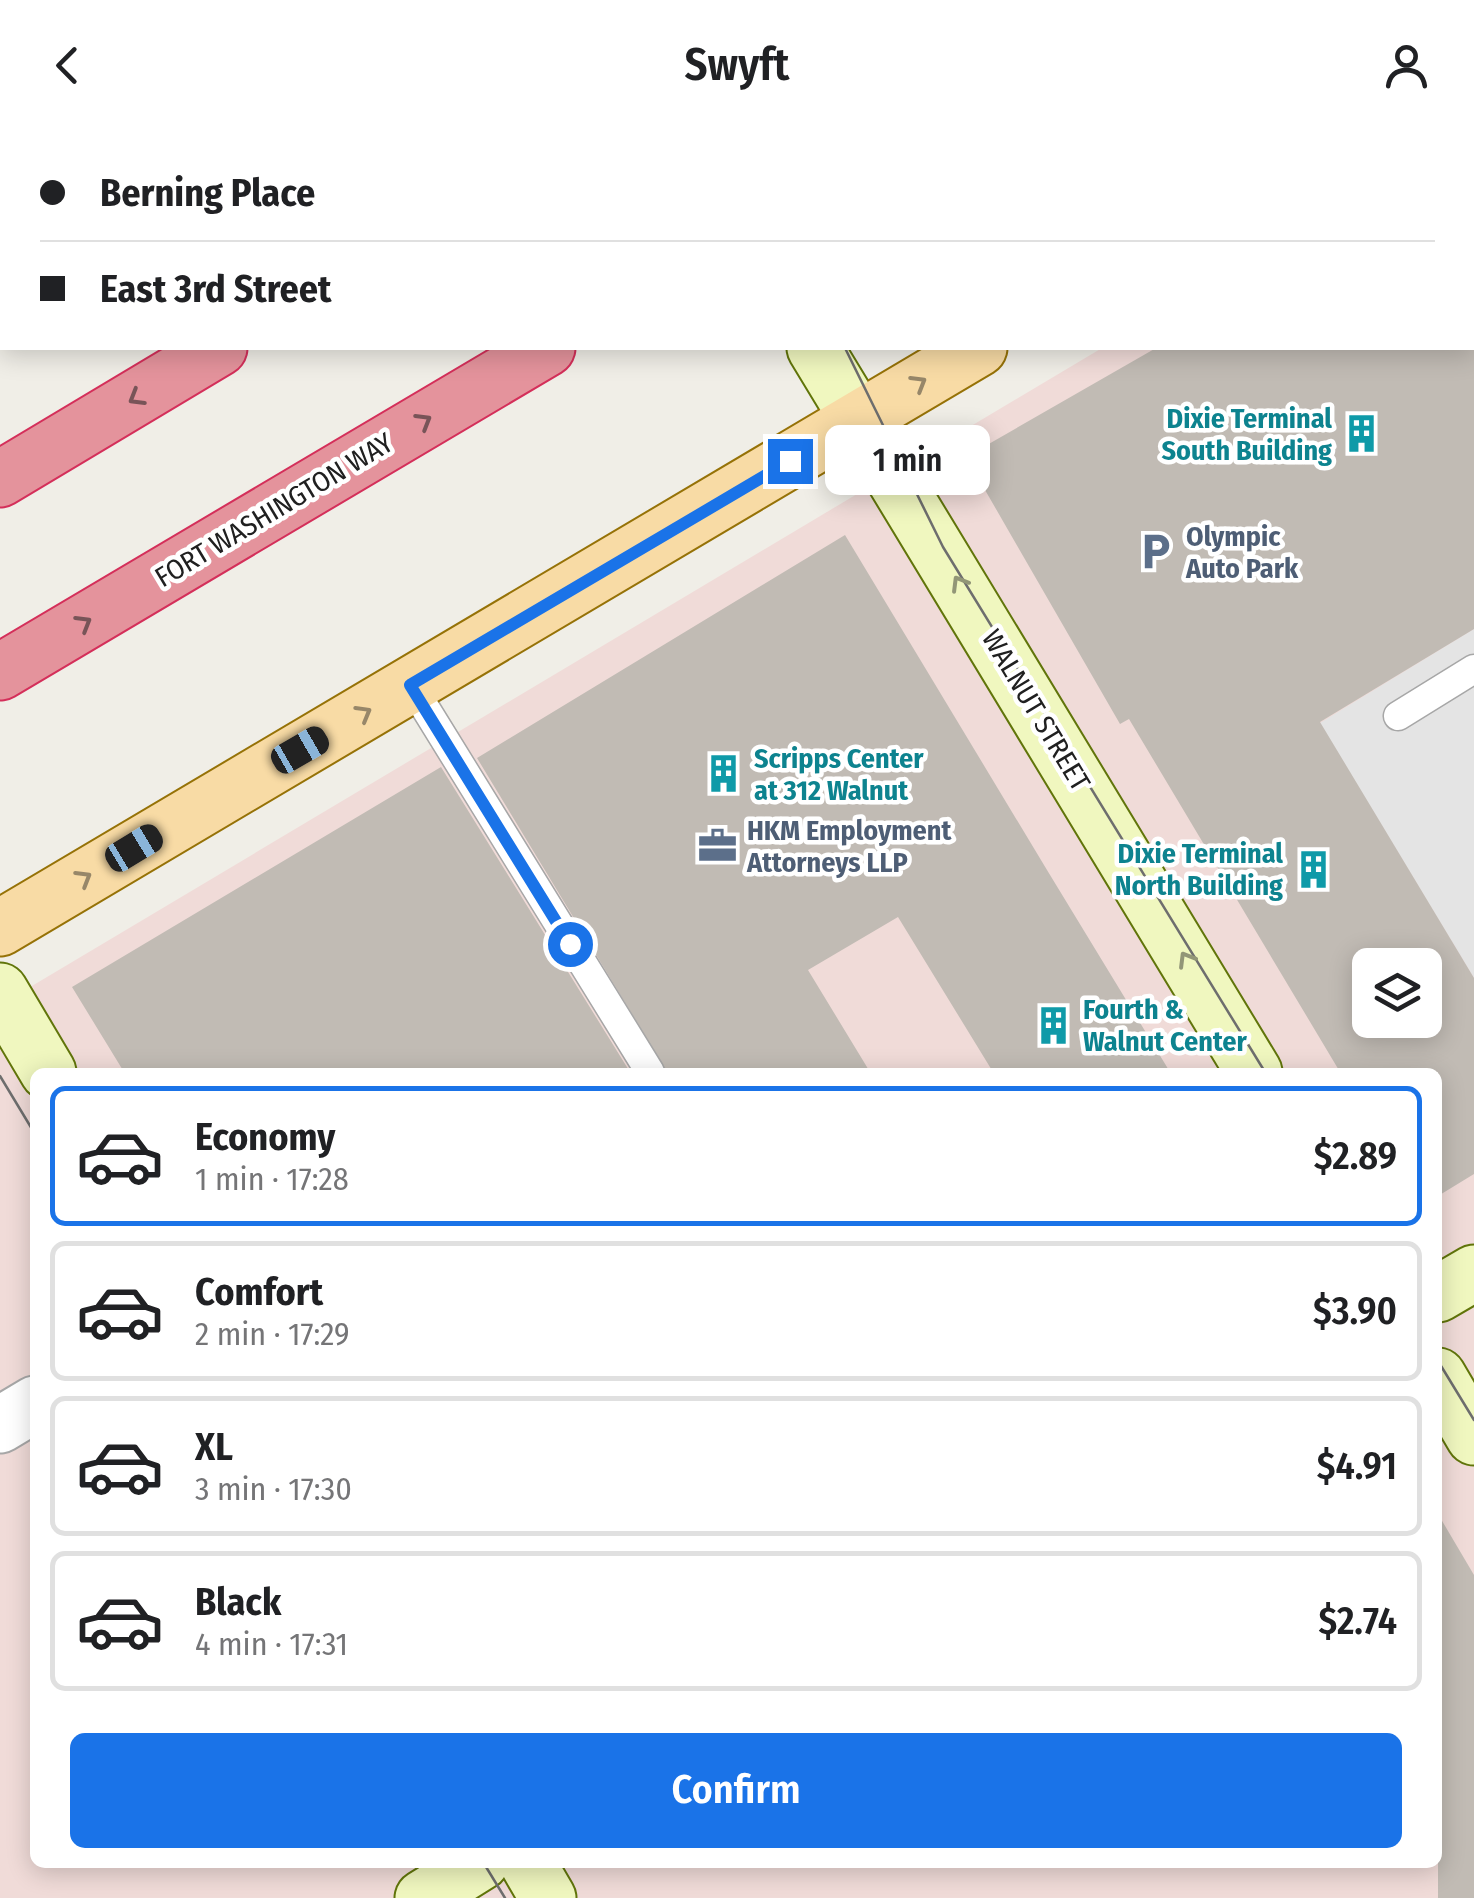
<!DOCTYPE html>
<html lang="en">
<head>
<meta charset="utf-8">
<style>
	body { margin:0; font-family:"Fira Sans Condensed",sans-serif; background:#f2f2f2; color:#202124; height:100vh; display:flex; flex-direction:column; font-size:38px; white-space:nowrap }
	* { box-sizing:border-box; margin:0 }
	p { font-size:32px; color:#757577 }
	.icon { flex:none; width:55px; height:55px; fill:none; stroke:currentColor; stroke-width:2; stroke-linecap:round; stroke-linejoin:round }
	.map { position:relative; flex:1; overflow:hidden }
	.panel { position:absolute; left:30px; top:938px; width:1412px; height:800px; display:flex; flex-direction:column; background:#fff; border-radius:15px; box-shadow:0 5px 25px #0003 }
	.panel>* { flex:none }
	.top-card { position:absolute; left:0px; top:0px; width:1475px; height:220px; box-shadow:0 5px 25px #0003; display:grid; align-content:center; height:220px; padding:0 40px; background:#fff }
	.tools { position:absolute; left:1352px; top:818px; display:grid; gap:20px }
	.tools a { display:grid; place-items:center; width:90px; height:90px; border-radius:15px; background:#fff; box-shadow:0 5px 25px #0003; font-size:50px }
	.end { position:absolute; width:45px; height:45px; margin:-22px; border:12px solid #1a73e8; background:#fff; box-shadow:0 0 0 5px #fff }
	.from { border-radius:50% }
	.bubble { position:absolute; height:70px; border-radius:15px; background:#fff; box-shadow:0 5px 25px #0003; font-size:32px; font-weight:600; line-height:70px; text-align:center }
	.car { position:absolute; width:30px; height:60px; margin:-30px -15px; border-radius:12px; box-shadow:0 0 8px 2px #0007; background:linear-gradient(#222 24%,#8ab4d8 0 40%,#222 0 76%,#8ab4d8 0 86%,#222 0) }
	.top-card b { display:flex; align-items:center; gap:35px; height:95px; font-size:38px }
	.top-card b+b { border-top:2px solid #e0e0e0 }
	.top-card i { width:25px; height:25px; background:#202124 }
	ul { padding:18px 0 0; list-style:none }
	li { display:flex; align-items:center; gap:30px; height:140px; margin:0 20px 15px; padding:0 20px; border:5px solid #e0e0e0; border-radius:15px }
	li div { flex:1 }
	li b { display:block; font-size:38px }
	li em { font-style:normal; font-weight:600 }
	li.selected { border-color:#1a73e8 }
	li>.icon { width:90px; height:90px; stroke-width:1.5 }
	.cta { display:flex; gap:20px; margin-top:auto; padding:20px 40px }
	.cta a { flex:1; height:115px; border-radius:15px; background:#1a73e8; color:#fff; font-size:40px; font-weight:600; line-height:115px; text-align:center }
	header { display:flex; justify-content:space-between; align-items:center; height:130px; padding:0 40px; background:#fff; font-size:45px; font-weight:600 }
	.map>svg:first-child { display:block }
	.commercial { fill:#f0dbd8; fill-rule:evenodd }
	.parking { fill:#e4e4e4 }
	.pier { fill:#fff }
	.building { fill:#c1bbb4; fill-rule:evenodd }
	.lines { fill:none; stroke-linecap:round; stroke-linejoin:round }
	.lane-casing { stroke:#a7a7a7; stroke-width:31 }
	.street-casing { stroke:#a7a7a7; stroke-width:59 }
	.secondary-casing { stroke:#61750a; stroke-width:59 }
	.primary-casing { stroke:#967207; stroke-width:59 }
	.highway-casing { stroke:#d42f5a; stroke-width:59 }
	.lane { stroke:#fff; stroke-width:28 }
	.street { stroke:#fff; stroke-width:55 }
	.secondary { stroke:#f0f7bf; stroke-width:55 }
	.primary { stroke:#f8dba5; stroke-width:55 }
	.highway { stroke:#e4939c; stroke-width:55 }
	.tram { stroke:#6e6e6e; stroke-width:2.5 }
	.oneway { stroke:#978769 }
	.oneway2 { stroke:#785458 }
	.oneway3 { stroke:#929677 }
	.route { stroke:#1a73e8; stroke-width:12 }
	.labels { text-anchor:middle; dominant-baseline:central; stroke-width:9; stroke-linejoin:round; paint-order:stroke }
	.culture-label { font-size:28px; font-weight:bold; fill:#0d838f; stroke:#fff; text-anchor:end }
	.street-label { font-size:28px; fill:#202020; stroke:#fff }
	.service-label { font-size:28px; font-weight:bold; fill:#4e5e75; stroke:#fff; text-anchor:start }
</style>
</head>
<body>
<header><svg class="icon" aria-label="back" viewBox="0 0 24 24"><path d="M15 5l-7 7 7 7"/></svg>Swyft<svg class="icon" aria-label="person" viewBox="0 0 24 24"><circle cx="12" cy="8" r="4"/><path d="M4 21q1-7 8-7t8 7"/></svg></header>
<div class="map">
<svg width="1474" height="1768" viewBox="0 0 1474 1768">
	<rect width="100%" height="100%" fill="#f0eee7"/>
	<path class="commercial" d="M0 0H177L2 2 0 108Z
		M1474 0V1768H0V875L1102 218H1472V2H1462ZM1370 835H1425V890H1370ZM35 942H1438V1732H35Z"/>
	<path class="parking" d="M1474 499V848L1320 593Z"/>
	<path class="pier" d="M533 0H821L822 2H535Z"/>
	<path class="building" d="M1156 218H1474V499L1320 592 1474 848V1044L1438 1066V942H1340L1129 589 1120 594 966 327ZM1370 835H1425V890H1370Z
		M845 405 1047 740 1170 942H993L898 787 808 840 870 942H667L477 628Z
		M441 637 630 942H124L72 857Z
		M1438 1384 1474 1445V1768H1438Z"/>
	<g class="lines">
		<defs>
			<path id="lane" d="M411 555 650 942
				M1398 586 1474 539"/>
			<path id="street" d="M0 1295 35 1274"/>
			<path id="secondary" d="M679 0 681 2
				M815 218 1254 942
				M0 861 48 942
				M1438 1164 1474 1143
				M1438 1246 1474 1307
				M527 1732 548 1768
				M423 1768 481 1732"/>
			<path id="primary" d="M173 2 177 0
				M1332 2 1336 0
				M0 107 2 105
				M0 798 979 218"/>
			<path id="highway" d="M579 2 583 0
				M907 2 911 0
				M0 349 219 218
				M0 542 547 218"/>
		</defs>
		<use href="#lane" class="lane-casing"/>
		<use href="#street" class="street-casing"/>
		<use href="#secondary" class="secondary-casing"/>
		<use href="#primary" class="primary-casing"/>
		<use href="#highway" class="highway-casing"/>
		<use href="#lane" class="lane"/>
		<use href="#street" class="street"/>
		<use href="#secondary" class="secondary"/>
		<use href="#primary" class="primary"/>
		<use href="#highway" class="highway"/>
		<path class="tram" d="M722 0 724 2
			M57 2 62 0
			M0 36 2 35
			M845 218 943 417 1265 942
			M0 946 35 1004
			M1438 1231 1474 1290
			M483 1732 505 1768"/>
	</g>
	<defs><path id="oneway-chevron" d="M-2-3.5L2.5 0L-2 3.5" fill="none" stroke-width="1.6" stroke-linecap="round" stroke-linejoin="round" transform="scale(2.5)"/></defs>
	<g class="oneway">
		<use href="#oneway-chevron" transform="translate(919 253) rotate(-31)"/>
		<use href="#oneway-chevron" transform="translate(364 583) rotate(-30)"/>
		<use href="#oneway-chevron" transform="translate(84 748) rotate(-31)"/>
	</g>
	<g class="oneway2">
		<use href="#oneway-chevron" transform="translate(136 268) rotate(149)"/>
		<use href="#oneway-chevron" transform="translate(424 291) rotate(-31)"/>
		<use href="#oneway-chevron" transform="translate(84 493) rotate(-31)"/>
	</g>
	<g class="oneway3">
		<use href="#oneway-chevron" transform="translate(959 453) rotate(-121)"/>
		<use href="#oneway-chevron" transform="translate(1186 829) rotate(-121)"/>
	</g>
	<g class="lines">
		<path class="route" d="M570 814 410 555 790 331"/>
	</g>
	<defs>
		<symbol id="building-bare" viewBox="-9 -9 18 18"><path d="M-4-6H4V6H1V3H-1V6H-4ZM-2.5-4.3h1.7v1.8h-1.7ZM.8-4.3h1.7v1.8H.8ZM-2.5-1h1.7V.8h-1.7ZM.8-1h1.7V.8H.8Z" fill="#0f9aa8" stroke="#fff" stroke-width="2.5" paint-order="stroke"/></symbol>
		<symbol id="parking-bare" viewBox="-9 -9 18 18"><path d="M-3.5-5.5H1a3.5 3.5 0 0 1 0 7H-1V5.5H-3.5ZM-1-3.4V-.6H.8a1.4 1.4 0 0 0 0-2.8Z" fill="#5c6f8a" stroke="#fff" stroke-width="2.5" paint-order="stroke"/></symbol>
		<symbol id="office-bare" viewBox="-9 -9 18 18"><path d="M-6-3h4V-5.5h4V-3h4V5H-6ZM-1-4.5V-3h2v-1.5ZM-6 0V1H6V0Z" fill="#5c6f8a" stroke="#fff" stroke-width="2.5" paint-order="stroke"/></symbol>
	</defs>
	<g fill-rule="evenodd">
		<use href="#building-bare" x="1334" y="276" width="55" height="55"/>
		<use href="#parking-bare" x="1128" y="394" width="55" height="55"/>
		<use href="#building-bare" x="696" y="616" width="55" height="55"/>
		<use href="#office-bare" x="690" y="688" width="55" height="55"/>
		<use href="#building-bare" x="1286" y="712" width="55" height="55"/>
		<use href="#building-bare" x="1026" y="868" width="55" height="55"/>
	</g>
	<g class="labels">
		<g class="culture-label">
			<text x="1332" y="288">Dixie Terminal<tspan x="1332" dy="32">South Building</tspan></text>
			<text x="754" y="628" text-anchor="start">Scripps Center<tspan x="754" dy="32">at 312 Walnut</tspan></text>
			<text x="1283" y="723">Dixie Terminal<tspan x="1283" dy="32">North Building</tspan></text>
			<text x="1083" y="879" text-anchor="start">Fourth &amp;<tspan x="1083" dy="32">Walnut Center</tspan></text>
		</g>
		<g class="street-label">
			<text transform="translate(274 380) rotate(-31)">FORT WASHINGTON WAY</text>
			<text transform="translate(1036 580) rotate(59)">WALNUT STREET</text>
		</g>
		<g class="service-label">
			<text x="1186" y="406">Olympic<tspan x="1186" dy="32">Auto Park</tspan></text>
			<text x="747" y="700">HKM Employment<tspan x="747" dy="32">Attorneys LLP</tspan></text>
		</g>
	</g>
</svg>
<div class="tools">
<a><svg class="icon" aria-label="layers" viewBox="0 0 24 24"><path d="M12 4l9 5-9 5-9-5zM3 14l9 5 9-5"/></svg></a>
</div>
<i class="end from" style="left:570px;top:814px"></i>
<i class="end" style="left:790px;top:331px"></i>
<div class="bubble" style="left:825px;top:295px;width:165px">1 min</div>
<i class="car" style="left:300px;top:620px;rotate:60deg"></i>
<i class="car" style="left:134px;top:718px;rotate:59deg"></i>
<div class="top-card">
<b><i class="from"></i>Berning Place</b>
<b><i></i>East 3rd Street</b>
</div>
<section class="panel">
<ul>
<li class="selected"><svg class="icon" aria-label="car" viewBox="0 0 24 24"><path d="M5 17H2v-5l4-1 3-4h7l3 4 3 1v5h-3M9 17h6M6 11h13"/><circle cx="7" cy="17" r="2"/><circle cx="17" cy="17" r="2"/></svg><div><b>Economy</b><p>1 min · 17:28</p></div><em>$2.89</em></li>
<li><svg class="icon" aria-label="car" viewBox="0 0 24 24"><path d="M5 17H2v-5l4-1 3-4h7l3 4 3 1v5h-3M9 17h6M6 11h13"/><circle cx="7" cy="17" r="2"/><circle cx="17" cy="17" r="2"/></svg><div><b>Comfort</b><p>2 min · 17:29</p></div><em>$3.90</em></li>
<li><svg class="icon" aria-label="car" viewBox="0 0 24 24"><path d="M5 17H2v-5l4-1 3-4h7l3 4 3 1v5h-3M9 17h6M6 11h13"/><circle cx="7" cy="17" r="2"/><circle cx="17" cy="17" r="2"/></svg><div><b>XL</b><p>3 min · 17:30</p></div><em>$4.91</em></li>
<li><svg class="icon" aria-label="car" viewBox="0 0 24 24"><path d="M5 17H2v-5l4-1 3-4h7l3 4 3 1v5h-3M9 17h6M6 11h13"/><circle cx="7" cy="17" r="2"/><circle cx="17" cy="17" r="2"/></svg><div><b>Black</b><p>4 min · 17:31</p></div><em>$2.74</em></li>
</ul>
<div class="cta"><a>Confirm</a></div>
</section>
</div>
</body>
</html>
